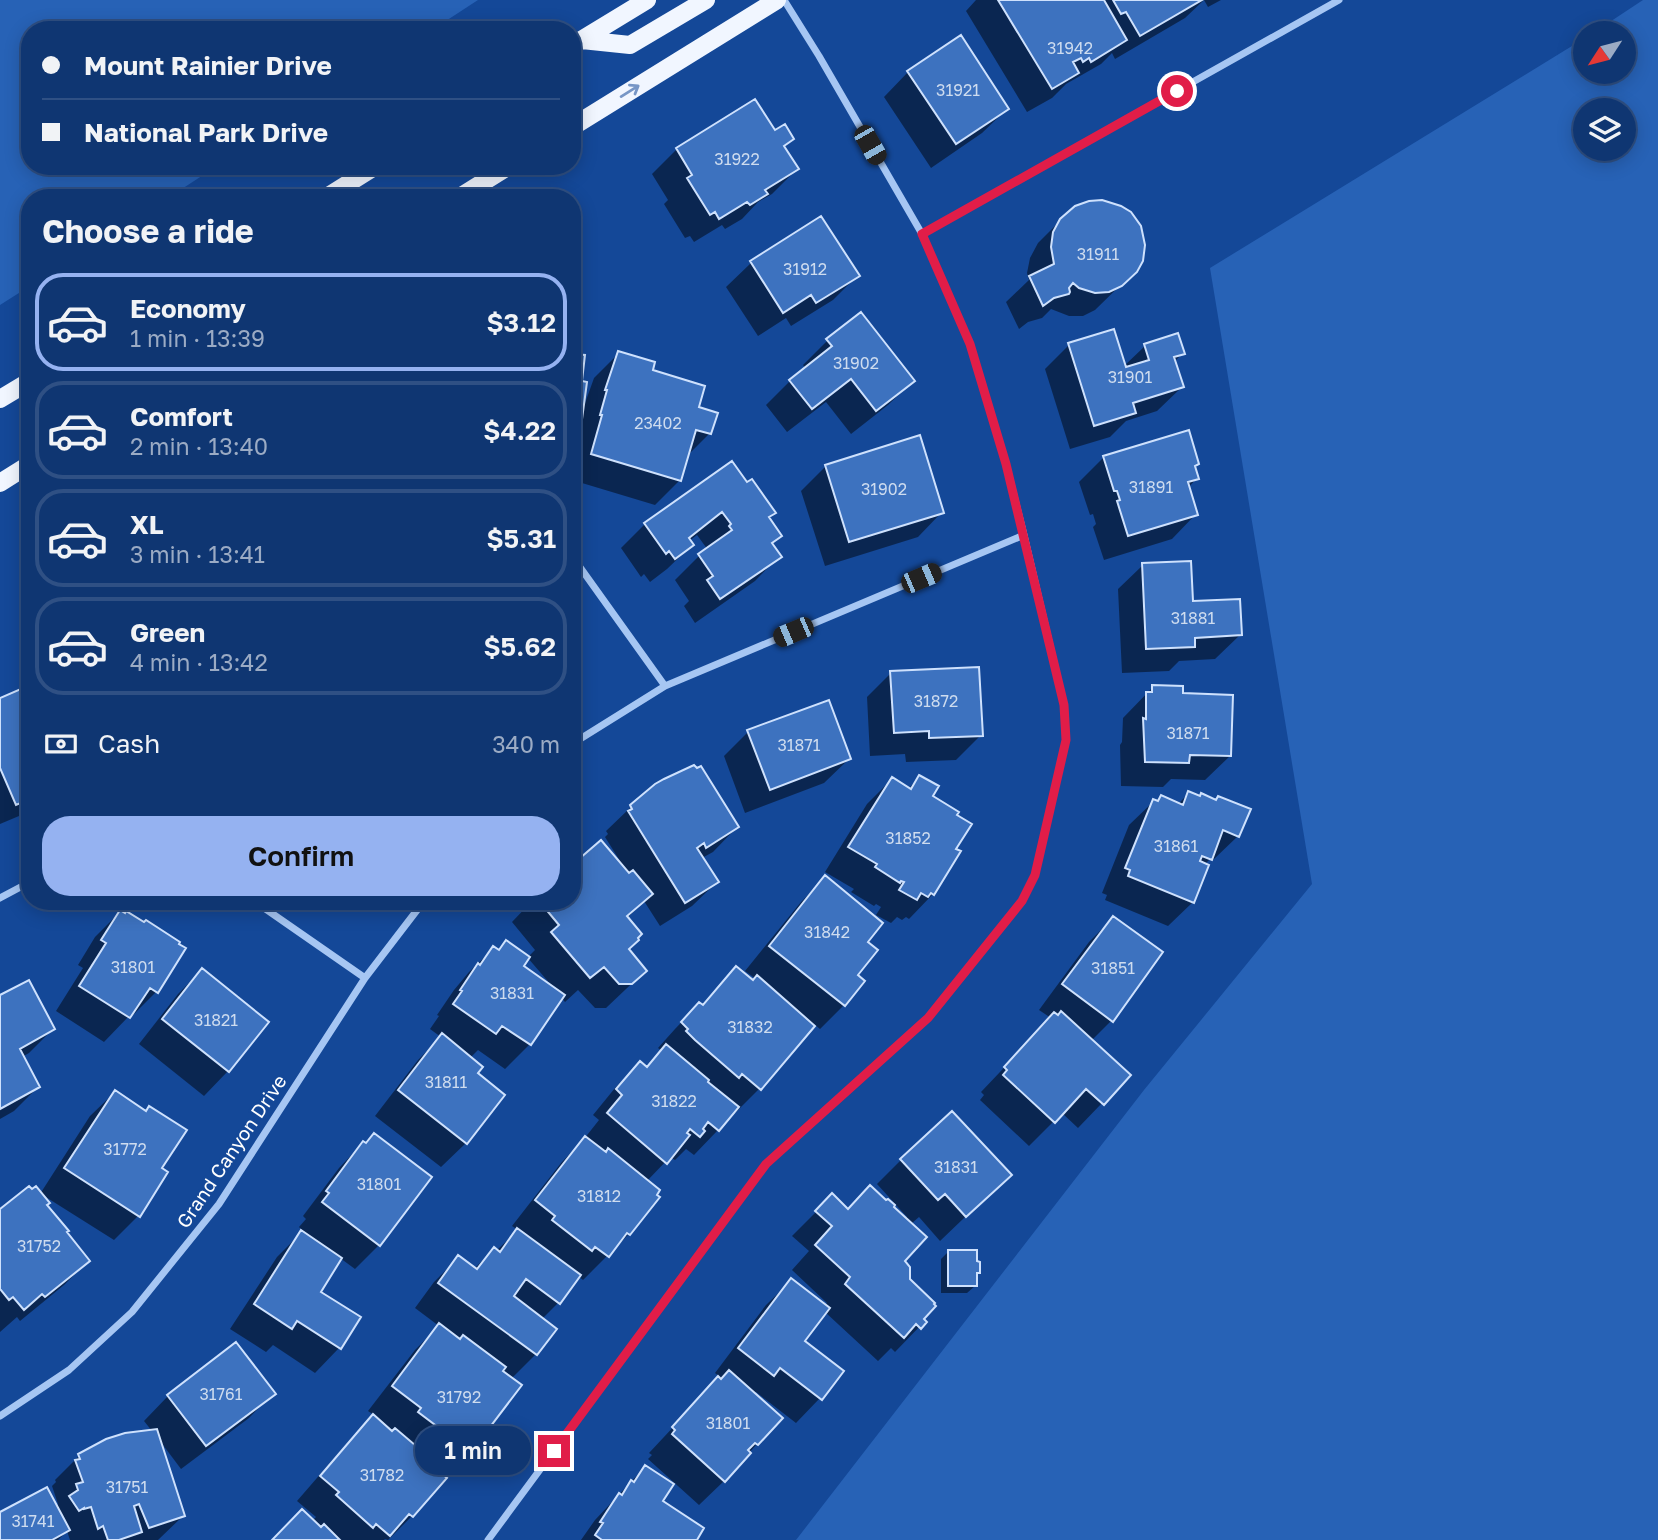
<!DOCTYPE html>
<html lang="en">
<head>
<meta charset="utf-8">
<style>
	body { margin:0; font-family:"Golos Text",sans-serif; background:#183e77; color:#f1f3f6; height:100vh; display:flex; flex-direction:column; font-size:26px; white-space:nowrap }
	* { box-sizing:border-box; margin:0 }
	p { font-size:23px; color:#9babc4 }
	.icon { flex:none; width:38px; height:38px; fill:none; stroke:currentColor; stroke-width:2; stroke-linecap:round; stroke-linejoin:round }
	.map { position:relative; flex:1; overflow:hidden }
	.side { position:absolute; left:21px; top:189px; width:560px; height:721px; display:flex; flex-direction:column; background:#0f3672; border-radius:28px; box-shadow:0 4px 18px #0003,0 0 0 2px #2f5084 }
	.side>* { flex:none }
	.top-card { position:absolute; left:21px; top:21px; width:560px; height:154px; border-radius:28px; box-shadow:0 4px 18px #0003,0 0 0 2px #2f5084; display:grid; align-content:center; height:154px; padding:0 21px; background:#0f3672 }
	.needle { width:46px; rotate:234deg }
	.tools { position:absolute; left:1573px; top:21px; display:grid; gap:14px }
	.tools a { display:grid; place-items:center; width:63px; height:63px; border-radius:50%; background:#0f3672; box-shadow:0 4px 18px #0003,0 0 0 2px #2f5084; font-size:35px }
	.end { position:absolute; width:32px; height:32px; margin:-16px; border:9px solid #e11d48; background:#fff; box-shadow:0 0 0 4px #fff }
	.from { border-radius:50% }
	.bubble { position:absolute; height:49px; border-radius:24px; background:#0f3672; box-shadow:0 4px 18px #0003,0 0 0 2px #2f5084; font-size:23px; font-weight:600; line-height:49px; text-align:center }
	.car { position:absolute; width:21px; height:42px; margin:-21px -10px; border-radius:9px; box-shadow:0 0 5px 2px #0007; background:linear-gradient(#222 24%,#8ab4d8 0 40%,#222 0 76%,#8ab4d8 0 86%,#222 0) }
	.top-card b { display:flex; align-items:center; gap:24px; height:66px; font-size:26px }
	.top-card b+b { border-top:2px solid #2f5084 }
	.top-card i { width:18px; height:18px; background:#f1f3f6 }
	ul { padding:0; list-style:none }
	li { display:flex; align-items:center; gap:21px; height:98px; margin:0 14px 10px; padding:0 7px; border:4px solid #2f5084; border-radius:28px }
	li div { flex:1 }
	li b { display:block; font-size:26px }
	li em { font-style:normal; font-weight:600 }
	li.active { border-color:#95b2f1 }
	li>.icon { width:63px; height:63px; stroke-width:1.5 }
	h2 { padding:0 21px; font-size:32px; line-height:84px }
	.pay { display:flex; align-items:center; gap:18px; height:77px; padding:0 21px; font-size:26px }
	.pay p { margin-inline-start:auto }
	.action { display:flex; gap:14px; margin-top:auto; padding:14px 21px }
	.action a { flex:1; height:80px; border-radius:28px; background:#95b2f1; color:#111; font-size:28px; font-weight:600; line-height:80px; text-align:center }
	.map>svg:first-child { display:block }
	.green { fill:#2762b6; fill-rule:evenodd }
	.shadow { fill:#0007; fill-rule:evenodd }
	.building { fill:#3d72bf; stroke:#cee1fd; stroke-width:2 }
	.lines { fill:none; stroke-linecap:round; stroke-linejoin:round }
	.minor { stroke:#a6c6f3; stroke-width:7 }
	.primary { stroke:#f1f6ff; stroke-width:18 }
	.oneway { stroke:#7796c6 }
	.route { stroke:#e11d48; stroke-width:9 }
	.labels { text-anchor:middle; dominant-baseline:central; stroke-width:5; stroke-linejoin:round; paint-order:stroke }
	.number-label { font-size:16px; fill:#cedcef }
	.street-label { font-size:19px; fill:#fff; stroke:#144898 }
</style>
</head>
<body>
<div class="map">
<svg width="1658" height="1540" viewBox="0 0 1658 1540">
	<rect width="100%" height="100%" fill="#144898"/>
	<path class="green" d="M0 0H478L432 30H30V166H217L168 198H30V286L0 305Z
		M1643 0H1658V1540H796L1144 1090 1312 884 1210 268 1585 38 1586 72H1624V33H1593ZM1586 110H1624V149H1586Z"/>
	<path class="shadow" d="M976 0H1204L1185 18 1115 59 1112 53 1101 64 1066 84 1052 98 1027 112 966 11Z
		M1204 0H1221L1208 7Z
		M908 72 1007 109 982 133 931 168 884 97Z
		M755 102 774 133 792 139 784 148 797 169 772 194 758 202 742 219 725 229 722 225 694 242 690 236 685 238 664 204 668 200 652 174 677 149Z
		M821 218 858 275 833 300 791 326 786 318 758 336 726 287 751 263Z
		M1063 218 1135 271 1095 310 1083 316H1069L1051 309 1042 318 1028 322 1019 329 1006 302 1029 280 1027 273 1030 258 1038 243Z
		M861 314 913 381 888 405 851 434 826 402 787 432 766 405 790 381 806 369 803 365 827 341Z
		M1069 345 1124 366 1145 346 1183 353 1174 362 1182 387 1157 411 1126 421 1110 437 1070 449 1045 369Z
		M619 353 650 372 697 408 710 433 687 456 680 480 655 505 572 480V463L576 448 572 452V355L580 383 583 409 594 378Z
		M1104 457 1197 464 1194 467 1197 478 1188 488 1196 514 1172 539 1104 560 1093 527 1096 524 1093 514 1090 515 1079 482Z
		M826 466 942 512 918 537 825 566 801 491Z
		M747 485 773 513 768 519 780 536 771 545 779 556 755 581 695 623 684 606 689 601 675 580 699 556 708 550 697 535 689 541 692 545 667 569 650 582 644 574 641 577 621 548 645 524Z
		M1143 565 1192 603 1240 635 1215 659 1179 661 1169 671 1122 673 1118 589Z
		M891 673 981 735 956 760 906 762 905 754 870 756 867 697Z
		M30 687V805L19 816 0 824V700Z
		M1153 687 1182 695 1230 756 1205 780 1171 779 1163 787 1121 786 1120 745 1122 742 1123 718Z
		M748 732 849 759 824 783 745 813 724 756Z
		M920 777 931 796 954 850 933 894 909 919 906 917 902 920 897 917 891 923 876 915 881 907 876 904 874 906 851 892 854 889 825 872 867 804 892 779 908 789Z
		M665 780 737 827 713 852 702 858 717 882 692 906 660 926 644 901 627 918V950L645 971 606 1008H595L578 990 565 1002 561 997 530 1044 505 1069 478 1050 470 1058 475 1074 503 1096 466 1143 441 1167 375 1116 418 1060 441 1037 430 1029 439 1016 437 1015 454 990 469 972 494 948 498 951 506 942 528 957 535 950 512 922 532 901H572L620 861 605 837 608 834 606 831 631 807ZM527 957 552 986 521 967Z
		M1189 793 1238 836 1213 860 1210 859 1204 865 1193 902 1168 926 1105 900 1107 895 1102 893 1129 825 1154 801 1157 802 1161 798 1177 805Z
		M825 878 865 942 856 975 844 1005 820 1029 814 1024 759 1089 735 1113 733 1111 718 1130 694 1155 686 1149 675 1160 670 1157 646 1182 629 1234 583 1280 578 1276 558 1303 542 1319 536 1354 511 1379 519 1385 470 1451 444 1478 412 1516 388 1540 385 1539 384 1540H274L312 1521 316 1517 297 1501 349 1441 374 1415 368 1411 415 1350 439 1326 415 1308 434 1282 459 1257 474 1269 494 1249 496 1251 518 1230 512 1226 561 1163 584 1139 599 1120 593 1115 615 1088 640 1063 645 1068 662 1051 658 1048 675 1029 699 1004 701 1006 737 968 753 982 756 979 745 971 801 902Z
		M120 912 183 949 156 992 132 1016 130 1015 104 1042 56 1011 83 968 78 965 95 937Z
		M1113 918 1112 1020 1091 1041 1129 1075 1078 1128 1062 1113 1029 1146 980 1100 984 1095 981 1092 1051 1018 1039 1010 1089 942Z
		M202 970 267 1022 228 1071 204 1096 139 1044 178 994Z
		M0 997 53 1029 29 1053 22 1057 38 1087 14 1111 0 1119Z
		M115 1092 159 1169 138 1216 114 1240 41 1194 45 1205 88 1261 64 1285 20 1321 17 1317 0 1332V1212L40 1194 90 1116Z
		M363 1143 379 1245 355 1269 340 1258 319 1292 359 1318 339 1348 315 1373 273 1345 266 1352 230 1329 277 1257 303 1231 299 1227 306 1219 303 1216 339 1168Z
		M901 1160 1009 1175 940 1241 919 1217 911 1224 902 1261 922 1320 924 1322 895 1352 891 1348 878 1361 825 1312 802 1341 820 1398 796 1423 756 1392 754 1395 780 1418 724 1481 699 1505 648 1459 652 1455 649 1453 720 1377 715 1373 766 1305 791 1281 824 1306 827 1303 792 1270 809 1251 792 1236 832 1196 847 1210 892 1207 905 1219 907 1217 877 1184Z
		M948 1252 979 1272 975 1275V1286L967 1293H941V1259Z
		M273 1393 249 1418 181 1469 160 1441 183 1516 158 1540H70L67 1531 58 1540H0V1514L56 1507 58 1504 52 1486 56 1482 55 1480 79 1456 152 1431 144 1421 168 1396Z
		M645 1467 661 1502 695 1540H581L595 1520Z"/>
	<path class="building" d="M998 0H1104L1127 40 1091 62 1089 58 1083 62 1081 58 1073 62 1079 73 1052 89Z
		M1113 0H1202L1140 36 1126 12 1121 14Z
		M961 35 1009 109 956 144 907 71Z
		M755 99 775 130 785 124 794 139 784 146 799 169 765 190 768 194 750 205 747 202 719 219 715 212 710 215 687 178 692 175 676 148Z
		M1102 200 1121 206 1131 212 1141 226 1145 245 1143 261 1137 272 1122 286 1109 292 1095 293 1079 288 1073 283 1069 288 1070 292 1069 294 1054 298 1043 306 1029 276 1054 264 1051 247 1053 232 1060 219 1075 206 1089 201Z
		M821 216 860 276 816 303 811 295 783 313 750 261Z
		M861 312 915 381 876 411 851 379 812 409 789 380 832 346 826 339Z
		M1114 329 1126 367 1149 360 1144 344 1178 333 1185 354 1174 357 1184 387 1133 403 1136 413 1094 426 1068 343Z
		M618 351 655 362 653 370 705 386 699 407 718 413 711 434 696 430 681 481 591 454 602 415H600L607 390H605Z
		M572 354 585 355 582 381 587 382 578 449 572 448Z
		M1189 430 1199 464 1195 466 1199 479 1188 482 1198 515 1128 536 1117 501 1120 500 1117 491H1114L1103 456Z
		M920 435 944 513 849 542 825 465Z
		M732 461 747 482 752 479 776 513 769 517 782 536 772 543 782 557 720 599 707 580 713 576 698 554 732 530 729 526 731 524 722 512 689 538 694 545 675 559 669 551 666 554 644 523Z
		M1191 561 1193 601 1240 599 1242 635 1195 638V647L1146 649 1142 563Z
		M979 667 983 736 929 738V731L894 733 890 671Z
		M30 685V736L23 739 30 754V799L16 805 0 768V698Z
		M1152 685 1183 686V693L1233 695 1231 756 1190 755 1189 763 1145 762 1143 718 1146 719V692H1152Z
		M829 700 851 759 770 790 747 730Z
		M694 765 697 768 701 766 739 827 706 848 704 843 697 848 719 882 685 903 628 811 632 809 630 805 655 784 664 779Z
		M919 775 939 786 933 796 959 812 957 815 972 824 956 849 961 851 934 895 931 893 928 897 921 893 917 900 899 890 904 882 901 881 900 883 875 867 877 864 848 847 892 777 911 789Z
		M1188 791 1200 796 1201 793 1216 800 1218 796 1251 809 1239 837 1223 830 1212 860 1202 856 1200 861 1209 865 1194 903 1128 876 1130 870 1125 868 1153 799 1158 801 1161 795 1183 805Z
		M601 840 629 873 633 870 653 894 627 916 642 934 638 938 639 940 629 949 647 971 632 984H619L604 967 590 978 551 932 559 925 539 901H572V865Z
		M825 875 883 923 868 942 878 950 858 975 865 981 845 1006 769 946Z
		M120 910 125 913 126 911 144 922 146 920 180 942 179 944 186 948 158 993 150 988 130 1018 79 986 106 943 101 940Z
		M1113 916 1163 952 1113 1022 1062 984Z
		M506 940 530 957 524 966 565 995 531 1045 502 1026 496 1034 453 1004 462 991 460 990 478 963 480 965 493 946 499 950Z
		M736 966 753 980 757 975 815 1026 761 1090 742 1074 739 1078 695 1040 686 1031 688 1029 681 1022 699 1002 703 1005Z
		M202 968 269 1022 229 1072 162 1019Z
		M29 980 55 1029 20 1049 40 1087 0 1109V995Z
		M1061 1011 1131 1075 1104 1105 1086 1089 1055 1123 1003 1075 1007 1070 1004 1067 1054 1012 1058 1015Z
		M442 1033 483 1067 478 1073 505 1095 467 1144 398 1090Z
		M666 1044 709 1080 708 1082 739 1107 719 1131 708 1122 703 1129 705 1131 700 1137 690 1129 687 1133 690 1135 667 1164 607 1113 622 1095 616 1089 640 1061 647 1067Z
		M115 1090 146 1111 149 1106 187 1130 162 1168 168 1172 140 1217 64 1168Z
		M952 1111 1012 1175 966 1217 945 1194 938 1200 900 1159Z
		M374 1133 432 1177 380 1246 322 1202 329 1193 326 1191 363 1141 366 1143Z
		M585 1136 606 1152 608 1148 660 1190 657 1195 660 1197 630 1235 627 1233 609 1257 595 1247 592 1251 552 1220 555 1216 535 1200Z
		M870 1185 886 1200 888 1199 895 1205 894 1207 927 1237 905 1261 910 1267V1279L935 1303 934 1304 936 1306 924 1319 927 1322 921 1329 916 1324 904 1338 845 1284 850 1277 815 1245 832 1226 815 1211 832 1193 848 1209Z
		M29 1186 32 1189 36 1186 50 1203 47 1205 69 1231 67 1232 90 1261 45 1297 42 1294 24 1310 13 1297 9 1300 0 1289V1209Z
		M517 1228 581 1275 560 1304 526 1279 514 1296 557 1329 537 1355 438 1283 458 1255 477 1269 494 1247 500 1252Z
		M301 1230 342 1258 321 1292 361 1317 341 1349 297 1321 292 1329 254 1304Z
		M948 1250H977V1261L980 1262V1273H977V1286H948Z
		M791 1278 830 1308 805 1341 844 1371 822 1400 780 1368 774 1376 738 1348Z
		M439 1323 460 1339 463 1335 506 1367 503 1371 522 1385 471 1452 418 1412 421 1408 392 1386Z
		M236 1342 276 1394 206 1446 167 1395Z
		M729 1370 783 1418 758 1445 755 1443 748 1450 751 1453 725 1482 672 1434 675 1430 672 1427 718 1376 721 1379Z
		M373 1414 392 1431 395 1428 422 1451 421 1452 445 1473 443 1475 447 1478 413 1517 409 1514 390 1536 376 1524 373 1528 336 1495 339 1492 320 1476Z
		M157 1429 185 1516 149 1528 139 1504 134 1506 142 1532 119 1540H108L103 1526 98 1529 91 1507 84 1509V1508L79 1511 69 1496 78 1490 76 1484 83 1482 75 1460 80 1459 78 1454 106 1439 125 1433Z
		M645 1465 674 1484 663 1501 704 1528 697 1540H602L595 1535 603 1523 600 1522 619 1493 622 1495 631 1480 634 1482Z
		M47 1487 70 1530 52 1540H0V1512Z
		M302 1509 321 1527 324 1524 340 1540H272Z"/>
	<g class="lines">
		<path class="minor" d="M922 234 1339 0
			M572 556 665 686
			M572 745 580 739 665 686 1024 535
			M0 898 30 882
			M254 901 365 978
			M0 1416 69 1370 132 1312 219 1204 365 978 424 901
			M488 1540 766 1164 928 1018 1022 901 1035 875 1066 740 1064 705 1024 535 1006 464 970 344 922 234 819 56 784 0"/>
		<path class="primary" d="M582 40 630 45 706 0
			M578 42 647 0
			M572 127 777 0
			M325 198 376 166
			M458 198 509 166
			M0 399 30 381
			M0 483 30 464"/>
	</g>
	<defs><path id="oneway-shaft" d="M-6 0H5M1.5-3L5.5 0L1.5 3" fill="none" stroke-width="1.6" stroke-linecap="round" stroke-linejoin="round" transform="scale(1.75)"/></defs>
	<use class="oneway" href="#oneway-shaft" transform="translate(630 91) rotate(-32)"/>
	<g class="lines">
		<path class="route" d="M554 1451 766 1164 928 1018 1022 901 1035 875 1066 740 1064 705 1006 464 970 344 922 234 1177 91"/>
	</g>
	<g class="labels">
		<g class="number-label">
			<text x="1070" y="48">31942</text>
			<text x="958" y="90">31921</text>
			<text x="737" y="159">31922</text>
			<text x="1098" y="254">31911</text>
			<text x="805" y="269">31912</text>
			<text x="856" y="363">31902</text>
			<text x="1130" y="377">31901</text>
			<text x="658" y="423">23402</text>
			<text x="1151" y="487">31891</text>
			<text x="884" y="489">31902</text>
			<text x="1193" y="618">31881</text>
			<text x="936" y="701">31872</text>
			<text x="1188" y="733">31871</text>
			<text x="799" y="745">31871</text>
			<text x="908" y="838">31852</text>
			<text x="1176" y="846">31861</text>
			<text x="827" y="932">31842</text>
			<text x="133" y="967">31801</text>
			<text x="1113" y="968">31851</text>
			<text x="512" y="993">31831</text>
			<text x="216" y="1020">31821</text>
			<text x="750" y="1027">31832</text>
			<text x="446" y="1082">31811</text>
			<text x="674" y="1101">31822</text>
			<text x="125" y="1149">31772</text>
			<text x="956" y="1167">31831</text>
			<text x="379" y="1184">31801</text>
			<text x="599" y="1196">31812</text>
			<text x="39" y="1246">31752</text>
			<text x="221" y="1394">31761</text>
			<text x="459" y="1397">31792</text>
			<text x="728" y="1423">31801</text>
			<text x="382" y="1475">31782</text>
			<text x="127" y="1487">31751</text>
			<text x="33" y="1521">31741</text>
		</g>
		<g class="street-label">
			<text transform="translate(231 1151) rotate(-56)">Grand Canyon Drive</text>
		</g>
	</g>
</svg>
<div class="tools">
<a><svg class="needle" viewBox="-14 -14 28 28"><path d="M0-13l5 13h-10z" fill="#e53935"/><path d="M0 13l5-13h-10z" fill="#9babc4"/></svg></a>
<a><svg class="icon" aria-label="layers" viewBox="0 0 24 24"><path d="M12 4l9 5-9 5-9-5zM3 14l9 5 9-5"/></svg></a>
</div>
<i class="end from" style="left:1177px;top:91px"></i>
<i class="end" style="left:554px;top:1451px"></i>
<div class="bubble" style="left:415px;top:1426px;width:116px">1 min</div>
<i class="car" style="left:870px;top:145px;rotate:150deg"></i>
<i class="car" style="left:921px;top:578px;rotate:67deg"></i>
<i class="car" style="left:793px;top:632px;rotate:247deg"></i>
<div class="top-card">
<b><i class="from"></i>Mount Rainier Drive</b>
<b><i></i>National Park Drive</b>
</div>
<section class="side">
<h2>Choose a ride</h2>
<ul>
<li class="active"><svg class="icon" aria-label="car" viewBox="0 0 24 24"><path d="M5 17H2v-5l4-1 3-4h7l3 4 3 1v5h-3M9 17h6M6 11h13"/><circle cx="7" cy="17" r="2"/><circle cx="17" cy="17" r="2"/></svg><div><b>Economy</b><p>1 min · 13:39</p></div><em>$3.12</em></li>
<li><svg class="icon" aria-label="car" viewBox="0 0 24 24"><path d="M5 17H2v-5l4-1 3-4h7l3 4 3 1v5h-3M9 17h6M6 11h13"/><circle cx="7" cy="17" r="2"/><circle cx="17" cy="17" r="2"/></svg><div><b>Comfort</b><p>2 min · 13:40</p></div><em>$4.22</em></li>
<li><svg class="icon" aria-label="car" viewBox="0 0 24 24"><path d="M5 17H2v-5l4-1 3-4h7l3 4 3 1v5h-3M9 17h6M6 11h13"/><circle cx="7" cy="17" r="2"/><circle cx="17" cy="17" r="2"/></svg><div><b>XL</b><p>3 min · 13:41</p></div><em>$5.31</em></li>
<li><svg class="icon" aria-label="car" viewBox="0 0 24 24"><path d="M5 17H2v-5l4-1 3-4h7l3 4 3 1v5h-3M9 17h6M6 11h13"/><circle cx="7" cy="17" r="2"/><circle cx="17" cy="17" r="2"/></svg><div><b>Green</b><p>4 min · 13:42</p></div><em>$5.62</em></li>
</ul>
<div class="pay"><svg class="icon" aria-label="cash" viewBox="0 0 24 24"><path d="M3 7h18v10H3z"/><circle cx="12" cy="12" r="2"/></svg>Cash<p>340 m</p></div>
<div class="action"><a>Confirm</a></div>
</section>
</div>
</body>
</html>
